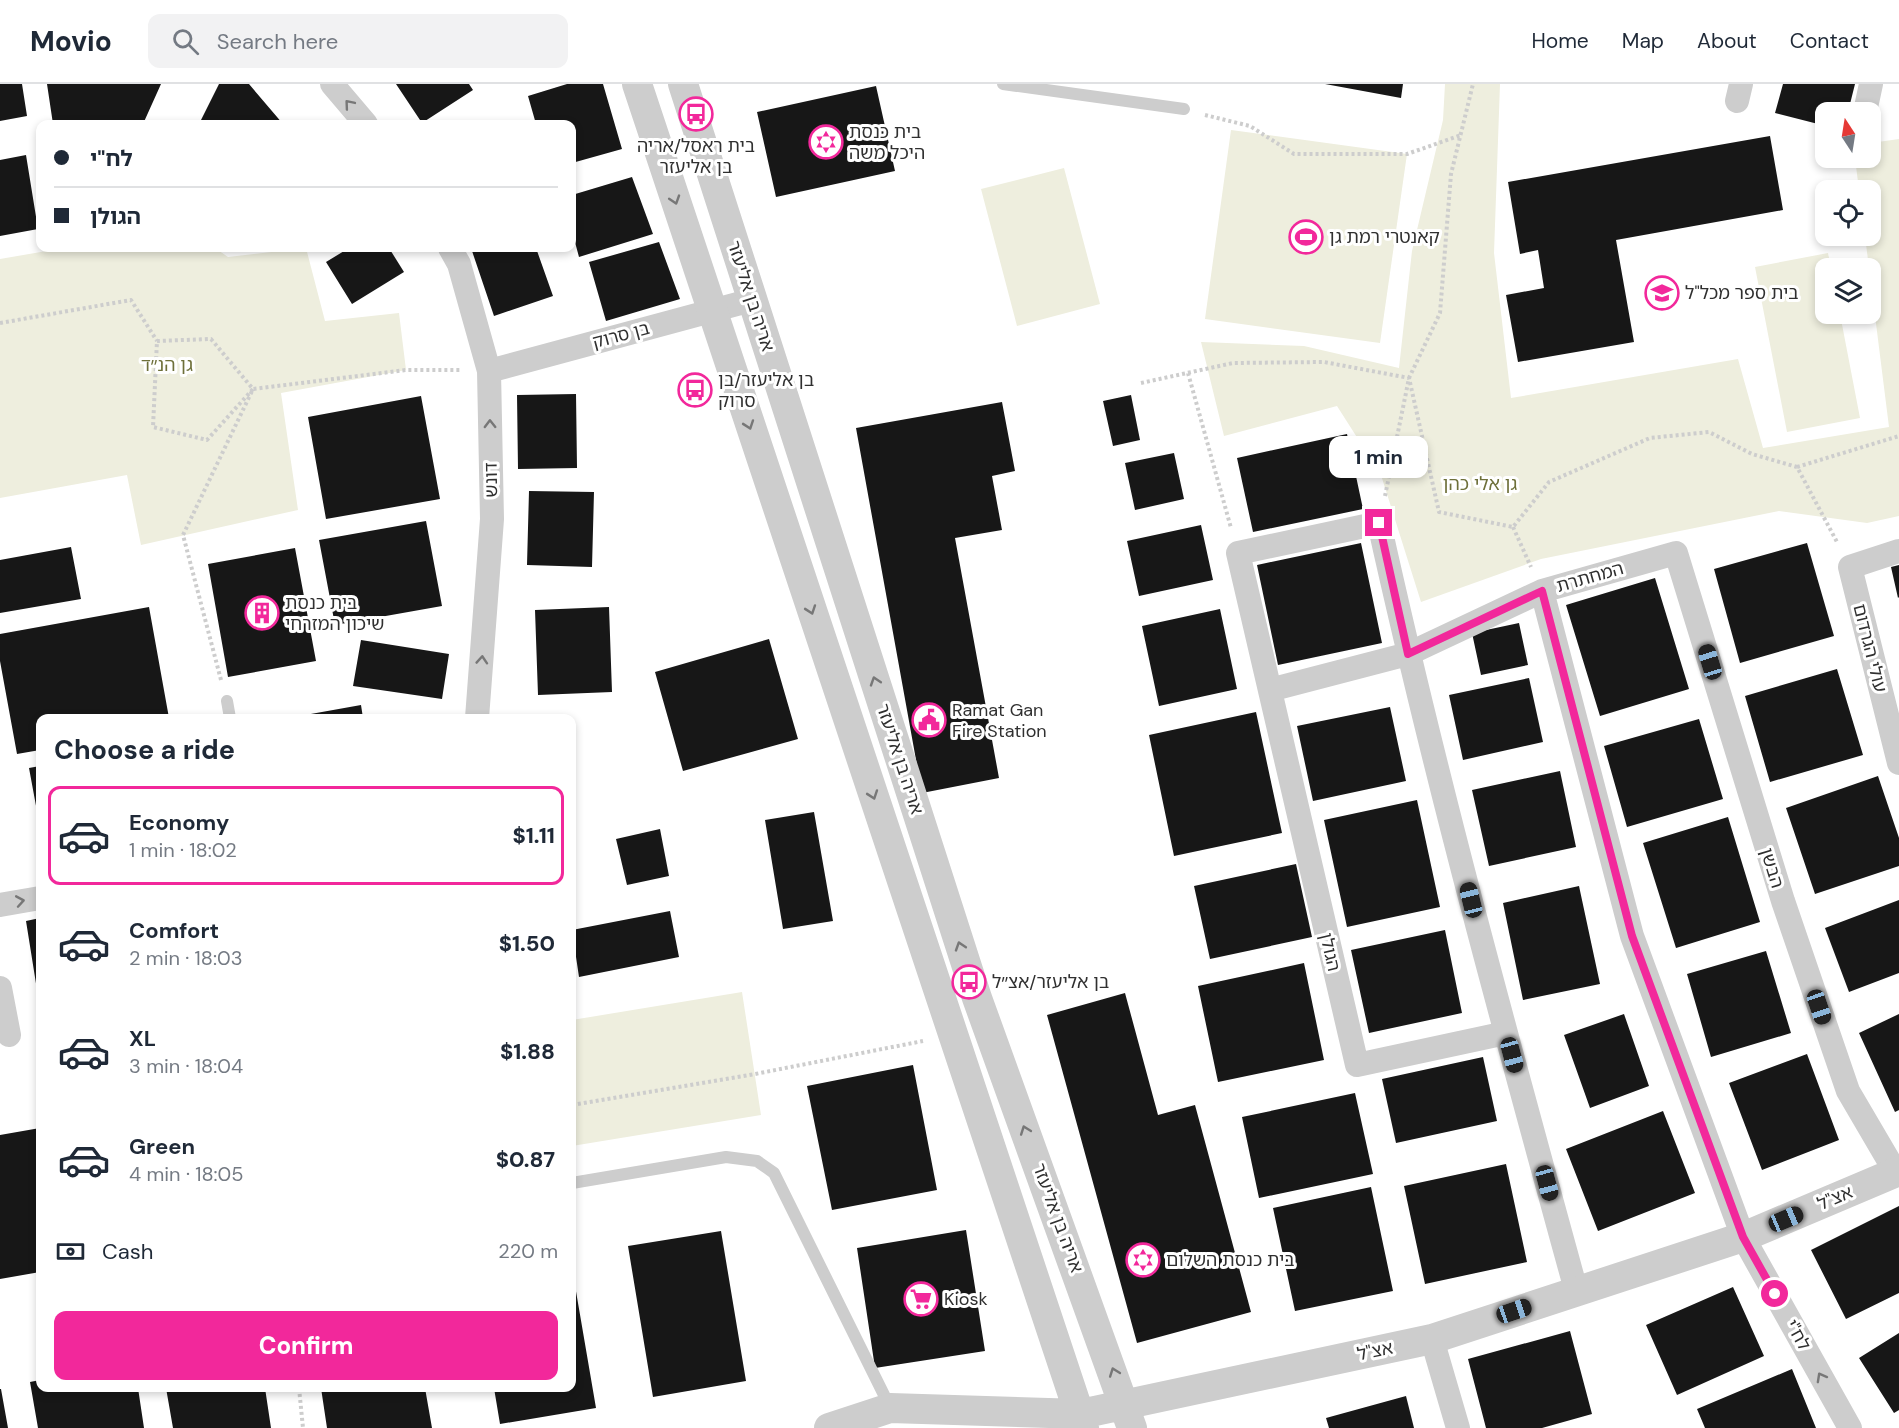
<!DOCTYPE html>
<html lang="en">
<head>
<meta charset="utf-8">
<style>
	body { margin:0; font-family:"DM Sans","Noto Sans Hebrew",sans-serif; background:#f2f2f3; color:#1f2937; height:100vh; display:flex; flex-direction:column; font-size:22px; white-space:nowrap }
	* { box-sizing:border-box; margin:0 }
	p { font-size:20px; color:#747a83 }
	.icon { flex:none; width:33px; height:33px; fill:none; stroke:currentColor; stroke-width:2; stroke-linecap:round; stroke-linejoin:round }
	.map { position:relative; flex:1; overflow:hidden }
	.sheet { position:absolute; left:36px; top:630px; width:540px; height:678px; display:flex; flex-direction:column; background:#fff; border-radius:12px; box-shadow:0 3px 9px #0003 }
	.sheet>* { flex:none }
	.hud { position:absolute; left:36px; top:36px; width:540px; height:132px; border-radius:12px; box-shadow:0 3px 9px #0003; display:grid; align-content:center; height:132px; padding:0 18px; background:#fff }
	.needle { width:39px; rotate:348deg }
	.buttons { position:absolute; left:1815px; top:18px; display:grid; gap:12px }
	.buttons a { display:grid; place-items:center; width:66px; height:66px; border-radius:12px; background:#fff; box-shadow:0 3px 9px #0003; font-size:30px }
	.end { position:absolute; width:27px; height:27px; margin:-14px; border:8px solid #f2289b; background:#fff; box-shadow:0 0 0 3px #fff }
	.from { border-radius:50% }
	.bubble { position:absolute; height:42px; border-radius:12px; background:#fff; box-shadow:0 3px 9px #0003; font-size:20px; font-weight:800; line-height:42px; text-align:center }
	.car { position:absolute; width:18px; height:36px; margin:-18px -9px; border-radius:8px; box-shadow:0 0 4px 2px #0007; background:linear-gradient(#222 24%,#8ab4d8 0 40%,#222 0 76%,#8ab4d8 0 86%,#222 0) }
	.hud b { display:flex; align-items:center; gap:21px; height:57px; font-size:22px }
	.hud b+b { border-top:2px solid #e0e1e3 }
	.hud i { width:15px; height:15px; background:#1f2937 }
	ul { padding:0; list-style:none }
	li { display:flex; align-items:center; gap:18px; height:99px; margin:0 12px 9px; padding:0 6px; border:3px solid transparent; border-radius:12px }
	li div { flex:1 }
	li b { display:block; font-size:22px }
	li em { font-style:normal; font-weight:800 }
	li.on { border-color:#f2289b }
	li>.icon { width:54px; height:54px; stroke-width:1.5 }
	h2 { padding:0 18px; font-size:27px; line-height:72px }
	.pay { display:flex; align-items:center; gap:15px; height:66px; padding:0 18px; font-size:22px }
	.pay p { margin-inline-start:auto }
	.action { display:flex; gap:12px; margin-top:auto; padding:12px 18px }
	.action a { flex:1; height:69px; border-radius:12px; background:#f2289b; color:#fff; font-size:24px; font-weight:800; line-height:69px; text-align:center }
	header { display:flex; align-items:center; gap:36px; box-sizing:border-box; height:84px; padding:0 30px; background:#fff; border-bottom:2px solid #e0e1e3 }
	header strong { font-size:28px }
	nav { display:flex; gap:33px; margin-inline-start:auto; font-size:21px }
	.search { width:420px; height:54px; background:#f2f2f3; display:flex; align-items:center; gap:15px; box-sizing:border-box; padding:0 21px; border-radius:12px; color:#747a83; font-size:22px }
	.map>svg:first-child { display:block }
	.green { fill:#eeeede }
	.building { fill:#171717 }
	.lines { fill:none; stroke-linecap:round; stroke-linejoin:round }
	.path { stroke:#cdcdcd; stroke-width:4; stroke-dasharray:3 3; stroke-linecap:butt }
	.service { stroke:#cdcdcd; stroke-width:12 }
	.minor { stroke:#cdcdcd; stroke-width:24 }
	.tertiary { stroke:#cdcdcd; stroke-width:30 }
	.oneway { stroke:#777 }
	.route { stroke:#f2289b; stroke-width:8 }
	.labels { text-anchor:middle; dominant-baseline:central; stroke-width:6; stroke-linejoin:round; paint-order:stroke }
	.poi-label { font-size:18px; fill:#303030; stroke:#fff; text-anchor:start }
	.street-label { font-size:18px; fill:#303030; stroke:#fff }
	.park-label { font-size:18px; fill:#6e703a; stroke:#fff }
</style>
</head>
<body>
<header>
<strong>Movio</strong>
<div class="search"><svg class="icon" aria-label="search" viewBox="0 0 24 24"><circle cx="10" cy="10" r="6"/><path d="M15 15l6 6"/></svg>Search here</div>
<nav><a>Home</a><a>Map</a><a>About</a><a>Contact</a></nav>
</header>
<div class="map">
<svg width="1899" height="1344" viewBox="0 0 1899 1344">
	<rect width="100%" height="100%" fill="#fff"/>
	<path class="green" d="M1445 0H1500L1494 169 1511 314 1738 275 1763 364 1889 343 1865 152H1870V106H1859L1855 74H1870L1871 59 1899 55V432L1867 439 1779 427 1541 475 1421 518 1381 391 1337 322 1224 352 1201 258 1304 262 1399 284 1412 167 1443 36Z
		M1231 46 1407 70 1380 259 1205 235Z
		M1064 84 1100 220 1017 242 981 105Z
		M64 164H215L228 173 306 164 325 237 399 229 406 286 281 309 298 426 141 461 127 391 0 414V175Z
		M1828 169 1831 184H1826V230H1840L1860 334 1787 348 1755 183Z
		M742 908 761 1031 572 1062V936Z"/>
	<path class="building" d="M0 0H22L27 32 0 37Z
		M47 0H161L143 40H53Z
		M219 0H249L283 40H199Z
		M396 0H469L473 6 422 39Z
		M567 0H603L622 65 572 79V40H536L528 12Z
		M1325 0H1403L1401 14Z
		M1783 0H1855L1848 28H1826V42L1775 29Z
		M876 2 895 87 776 113 757 28Z
		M1770 52 1783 126 1616 156 1634 258 1518 278 1506 211 1544 204 1538 166 1520 170 1508 98Z
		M26 71 38 145 0 152V76Z
		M632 93 653 150 579 173 572 147V111Z
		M659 158 680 215 606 237 589 178Z
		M349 164H389L404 188 352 220 326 178Z
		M471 164H536L553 212 494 232Z
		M576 310 577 384 518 385 517 311Z
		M1131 311 1140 356 1113 362 1103 317Z
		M421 312 440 415 326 435 308 333Z
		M1002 318 1015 387 992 392 1002 446 955 454 999 694 922 709 856 344Z
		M1347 350 1363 425 1253 448 1237 374Z
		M1174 369 1184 415 1135 426 1125 379Z
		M529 407 594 408 592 483 527 481Z
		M426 437 442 522 335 541 319 456Z
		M1201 441 1213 496 1139 512 1127 457Z
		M1361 459 1382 559 1278 581 1257 481Z
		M1807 459 1834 552 1740 579 1714 485Z
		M71 463 81 515 0 529V476Z
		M295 464 316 577 228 593 208 480Z
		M1899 481V513L1898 514 1891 483Z
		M1655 494 1689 605 1600 632 1566 521Z
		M149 523 169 634H40V666L17 670 0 577V550Z
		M609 523 612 608 538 611 535 526Z
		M1220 525 1237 605 1159 622 1142 542Z
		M1519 539 1528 581 1481 591 1472 549Z
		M769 555 798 655 683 687 655 588Z
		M361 556 449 570 442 615 353 602Z
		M1837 585 1863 671 1770 698 1745 612Z
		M1529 594 1543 658 1463 676 1449 611Z
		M361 621 363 634H294V633Z
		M1390 623 1406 697 1313 717 1297 642Z
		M1256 628 1282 749 1174 772 1149 651Z
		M1699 635 1723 715 1627 743 1604 662Z
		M40 682V738H39L29 684Z
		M1560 687 1576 763 1489 782 1472 706Z
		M1878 692 1899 754V782L1815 810 1786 724Z
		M1417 716 1440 823 1347 843 1324 736Z
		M814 728 833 837 783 845 765 736Z
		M1728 733 1760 838 1676 864 1643 759Z
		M660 745 669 792 627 801 616 755Z
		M1296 780 1312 853 1210 875 1194 802Z
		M1579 802 1600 900 1523 916 1503 819Z
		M1899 816V889L1849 908 1825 844Z
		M670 827 679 873 579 893 572 846Z
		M40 834V911L38 912 26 837Z
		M1445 846 1462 929 1369 949 1351 866Z
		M1766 867 1791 949 1711 973 1687 890Z
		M1304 879 1324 976 1218 998 1198 902Z
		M1125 909 1158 1031 1195 1021 1251 1228 1137 1259 1047 931Z
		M1624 930 1649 1002 1590 1024 1564 951Z
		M1899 930V1026L1895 1028 1859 949Z
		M1807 970 1839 1056 1762 1086 1729 999Z
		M1483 973 1497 1037 1396 1059 1382 995Z
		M913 981 937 1106 832 1126 807 1002Z
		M1355 1009 1373 1090 1259 1114 1242 1033Z
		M1663 1027 1695 1109 1598 1147 1566 1065Z
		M40 1044V1188L0 1195V1051Z
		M1506 1080 1527 1178 1425 1200 1404 1102Z
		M1371 1103 1393 1207 1295 1227 1273 1124Z
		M1899 1122V1209L1846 1235 1811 1166Z
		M966 1146 985 1267 875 1284 857 1164Z
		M721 1147 746 1297 653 1313 628 1162Z
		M572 1184 596 1324 500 1340 494 1304H572Z
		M1733 1203 1764 1272 1677 1311 1646 1241Z
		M1570 1247 1592 1330 1542 1344H1486L1468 1275Z
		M1899 1249V1326L1894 1329 1859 1274Z
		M1792 1285 1816 1344H1705L1697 1325Z
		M40 1296V1304H138L144 1344H38L30 1298Z
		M166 1304H265L271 1344H173Z
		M321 1304H425L432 1344H327Z
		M0 1305H1L8 1344H0Z
		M1406 1312 1414 1344H1329L1326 1334Z"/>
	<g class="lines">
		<path class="path" d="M1205 31 1250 42 1294 70H1407L1461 51
			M0 239 131 216 157 257
			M1188 289 1231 444
			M1141 299 1233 279 1324 278 1409 294 1439 428 1513 443 1549 398 1650 354 1709 348 1752 370 1797 383 1837 458
			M1797 383 1899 352
			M1385 412 1409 294 1440 229 1451 90 1473 0
			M1513 443 1531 483
			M221 596 183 451 253 305 207 356 153 343 157 257 211 255 253 305 406 286H461
			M572 1021 755 990 923 957
			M299 1304 303 1344"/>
		<path class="service" d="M1003 0 1184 25
			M227 617 230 634
			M572 1099 726 1073 757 1077 774 1089 890 1323"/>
		<path class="minor" d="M332 0 366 40
			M1737 17 1741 0
			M1865 28 1871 0
			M450 164 459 180 489 287 492 435 477 634
			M489 287 752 216
			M1899 467 1850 483 1899 679
			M1542 507 1632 852 1743 1153 1850 1344
			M1270 606 1408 570 1542 507 1676 469 1783 817 1848 1007 1896 1089
			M0 821 40 814
			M0 904 9 951
			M1506 949 1357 981 1238 469 1379 439C1436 697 1506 951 1576 1206
			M1432 1255 1458 1344"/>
		<path class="tertiary" d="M637 0 1084 1344
			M683 0 977 914 1132 1344
			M829 1344 890 1324 1081 1330 1432 1255 1743 1153 1899 1087"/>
	</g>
	<defs><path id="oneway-chevron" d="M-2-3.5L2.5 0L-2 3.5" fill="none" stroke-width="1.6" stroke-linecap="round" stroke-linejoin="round" transform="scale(1.5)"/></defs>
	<g class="oneway">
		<use href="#oneway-chevron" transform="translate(349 20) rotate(-130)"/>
		<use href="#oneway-chevron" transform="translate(675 116) rotate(72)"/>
		<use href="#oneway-chevron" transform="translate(490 340) rotate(-91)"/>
		<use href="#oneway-chevron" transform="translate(749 341) rotate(71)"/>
		<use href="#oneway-chevron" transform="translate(811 526) rotate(71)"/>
		<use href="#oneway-chevron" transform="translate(482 576) rotate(-86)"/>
		<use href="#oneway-chevron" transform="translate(875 597) rotate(-108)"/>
		<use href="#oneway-chevron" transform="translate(873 711) rotate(71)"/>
		<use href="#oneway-chevron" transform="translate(20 817) rotate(-10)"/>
		<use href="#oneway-chevron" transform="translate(960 862) rotate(-108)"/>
		<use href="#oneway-chevron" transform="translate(1025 1046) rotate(-110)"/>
		<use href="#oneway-chevron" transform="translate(1114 1288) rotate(-110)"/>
		<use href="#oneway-chevron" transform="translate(1821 1293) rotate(-119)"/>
	</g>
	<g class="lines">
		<path class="route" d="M1379 439 1408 570 1542 507 1632 852 1743 1153 1775 1210"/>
	</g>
	<defs>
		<symbol id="bus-ring" viewBox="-11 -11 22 22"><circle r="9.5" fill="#fff" stroke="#f2289b" stroke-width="1.5"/><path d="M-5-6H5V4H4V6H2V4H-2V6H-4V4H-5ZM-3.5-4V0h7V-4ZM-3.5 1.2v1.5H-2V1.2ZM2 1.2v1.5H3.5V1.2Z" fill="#f2289b"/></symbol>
		<symbol id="synagogue-ring" viewBox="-11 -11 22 22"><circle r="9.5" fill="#fff" stroke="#f2289b" stroke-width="1.5"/><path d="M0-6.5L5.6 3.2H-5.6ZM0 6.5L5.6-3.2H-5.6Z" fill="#f2289b"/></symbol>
		<symbol id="stadium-ring" viewBox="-11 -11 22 22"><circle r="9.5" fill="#fff" stroke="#f2289b" stroke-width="1.5"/><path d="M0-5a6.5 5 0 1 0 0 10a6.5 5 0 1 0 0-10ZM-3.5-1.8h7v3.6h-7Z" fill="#f2289b"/></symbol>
		<symbol id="school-ring" viewBox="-11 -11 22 22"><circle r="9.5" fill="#fff" stroke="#f2289b" stroke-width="1.5"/><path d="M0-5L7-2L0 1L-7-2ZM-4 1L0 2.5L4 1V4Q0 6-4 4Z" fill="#f2289b"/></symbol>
		<symbol id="building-ring" viewBox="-11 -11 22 22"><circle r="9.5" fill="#fff" stroke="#f2289b" stroke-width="1.5"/><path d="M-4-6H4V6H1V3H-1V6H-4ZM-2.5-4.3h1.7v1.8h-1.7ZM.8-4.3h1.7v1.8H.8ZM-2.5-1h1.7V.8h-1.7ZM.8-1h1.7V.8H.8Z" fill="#f2289b"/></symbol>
		<symbol id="civic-ring" viewBox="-11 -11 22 22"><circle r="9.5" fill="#fff" stroke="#f2289b" stroke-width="1.5"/><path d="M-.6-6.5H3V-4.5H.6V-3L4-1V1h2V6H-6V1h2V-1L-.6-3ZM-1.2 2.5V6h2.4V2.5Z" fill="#f2289b"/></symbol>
		<symbol id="supermarket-ring" viewBox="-11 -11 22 22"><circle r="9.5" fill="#fff" stroke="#f2289b" stroke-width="1.5"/><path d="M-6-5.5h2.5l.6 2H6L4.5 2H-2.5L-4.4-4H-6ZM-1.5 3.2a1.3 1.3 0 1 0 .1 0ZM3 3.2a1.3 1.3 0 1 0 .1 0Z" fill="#f2289b"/></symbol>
	</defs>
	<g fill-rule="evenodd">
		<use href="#bus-ring" x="677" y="11" width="38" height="38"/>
		<use href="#synagogue-ring" x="807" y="39" width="38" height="38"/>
		<use href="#stadium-ring" x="1287" y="134" width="38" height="38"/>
		<use href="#school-ring" x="1643" y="190" width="38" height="38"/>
		<use href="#bus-ring" x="676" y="287" width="38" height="38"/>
		<use href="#building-ring" x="243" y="510" width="38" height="38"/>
		<use href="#civic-ring" x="910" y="617" width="38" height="38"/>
		<use href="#bus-ring" x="950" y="879" width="38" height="38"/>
		<use href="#synagogue-ring" x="1124" y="1157" width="38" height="38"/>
		<use href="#supermarket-ring" x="902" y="1196" width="38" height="38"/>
	</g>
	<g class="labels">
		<g class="poi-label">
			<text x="849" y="48">בית כנסת<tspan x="849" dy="21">היכל משה</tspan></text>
			<text x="696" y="62" text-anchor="middle">בית ראסל/אריה<tspan x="696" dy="21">בן אליעזר</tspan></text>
			<text x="1329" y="153">קאנטרי רמת גן</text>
			<text x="1685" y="209">בית ספר מכל"ל</text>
			<text x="718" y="296">בן אליעזר/בן<tspan x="718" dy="21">סרוק</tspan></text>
			<text x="285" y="519">בית כנסת<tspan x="285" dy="21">שיכון המזרחי</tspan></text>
			<text x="952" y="626">Ramat Gan<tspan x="952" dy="21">Fire Station</tspan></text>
			<text x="992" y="898">בן אליעזר/אצ״ל</text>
			<text x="1166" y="1176">בית כנסת השלום</text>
			<text x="944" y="1215">Kiosk</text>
		</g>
		<g class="street-label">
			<text transform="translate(751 212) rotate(72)">אריה בן אליעזר</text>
			<text transform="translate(621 251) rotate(-15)">בן סרוק</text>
			<text transform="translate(491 396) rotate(-91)">דונש</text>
			<text transform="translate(1590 493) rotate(-16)">המחתרת</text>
			<text transform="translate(1870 564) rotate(76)">עולי הגרדום</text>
			<text transform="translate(900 675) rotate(72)">אריה בן אליעזר</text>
			<text transform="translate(1772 784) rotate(73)">הבשן</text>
			<text transform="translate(1330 868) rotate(77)">הגולן</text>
			<text transform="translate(1835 1114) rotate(-23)">אצ"ל</text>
			<text transform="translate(1058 1134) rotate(70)">אריה בן אליעזר</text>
			<text transform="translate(1798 1251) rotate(61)">לח"י</text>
			<text transform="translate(1375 1267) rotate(-12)">אצ"ל</text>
		</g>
		<g class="park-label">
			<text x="167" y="281">גן הנ״ד</text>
			<text x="1480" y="400">גן אלי כהן</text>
		</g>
	</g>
</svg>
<div class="buttons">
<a><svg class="needle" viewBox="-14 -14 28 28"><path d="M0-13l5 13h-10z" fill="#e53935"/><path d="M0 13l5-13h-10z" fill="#747a83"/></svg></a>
<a><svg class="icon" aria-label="locate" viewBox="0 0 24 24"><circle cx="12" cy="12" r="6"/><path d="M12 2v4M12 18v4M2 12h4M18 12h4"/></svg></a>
<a><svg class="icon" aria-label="layers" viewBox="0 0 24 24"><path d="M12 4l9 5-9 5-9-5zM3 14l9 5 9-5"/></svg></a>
</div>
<i class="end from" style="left:1775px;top:1210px"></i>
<i class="end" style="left:1379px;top:439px"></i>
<div class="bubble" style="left:1329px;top:352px;width:99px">1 min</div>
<i class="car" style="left:1710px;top:578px;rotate:343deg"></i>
<i class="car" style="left:1471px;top:816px;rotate:346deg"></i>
<i class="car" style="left:1819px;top:923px;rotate:161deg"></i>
<i class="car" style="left:1512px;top:971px;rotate:165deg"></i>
<i class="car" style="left:1547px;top:1099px;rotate:165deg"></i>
<i class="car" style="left:1786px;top:1135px;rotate:67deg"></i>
<i class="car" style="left:1514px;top:1227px;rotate:71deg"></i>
<div class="hud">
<b><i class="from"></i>לח&quot;י</b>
<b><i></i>הגולן</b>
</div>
<section class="sheet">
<h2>Choose a ride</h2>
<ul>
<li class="on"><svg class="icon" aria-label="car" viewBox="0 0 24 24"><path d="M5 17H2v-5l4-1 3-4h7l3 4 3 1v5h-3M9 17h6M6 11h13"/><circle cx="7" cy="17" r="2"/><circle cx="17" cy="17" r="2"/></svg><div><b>Economy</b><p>1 min · 18:02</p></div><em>$1.11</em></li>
<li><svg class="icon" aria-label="car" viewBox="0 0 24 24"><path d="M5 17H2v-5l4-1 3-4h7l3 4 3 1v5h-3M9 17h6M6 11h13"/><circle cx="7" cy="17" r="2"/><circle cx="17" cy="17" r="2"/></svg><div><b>Comfort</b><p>2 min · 18:03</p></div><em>$1.50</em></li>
<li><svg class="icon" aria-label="car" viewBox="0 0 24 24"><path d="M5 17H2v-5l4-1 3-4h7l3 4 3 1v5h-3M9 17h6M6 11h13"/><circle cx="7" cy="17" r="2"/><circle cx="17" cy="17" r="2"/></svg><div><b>XL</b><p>3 min · 18:04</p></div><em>$1.88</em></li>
<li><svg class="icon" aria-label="car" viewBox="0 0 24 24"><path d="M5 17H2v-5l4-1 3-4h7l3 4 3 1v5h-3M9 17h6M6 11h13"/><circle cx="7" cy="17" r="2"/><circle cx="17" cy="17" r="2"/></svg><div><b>Green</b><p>4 min · 18:05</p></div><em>$0.87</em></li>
</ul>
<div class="pay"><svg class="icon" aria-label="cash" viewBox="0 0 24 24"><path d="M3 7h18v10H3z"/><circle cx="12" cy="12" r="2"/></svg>Cash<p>220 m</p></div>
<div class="action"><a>Confirm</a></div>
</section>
</div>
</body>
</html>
